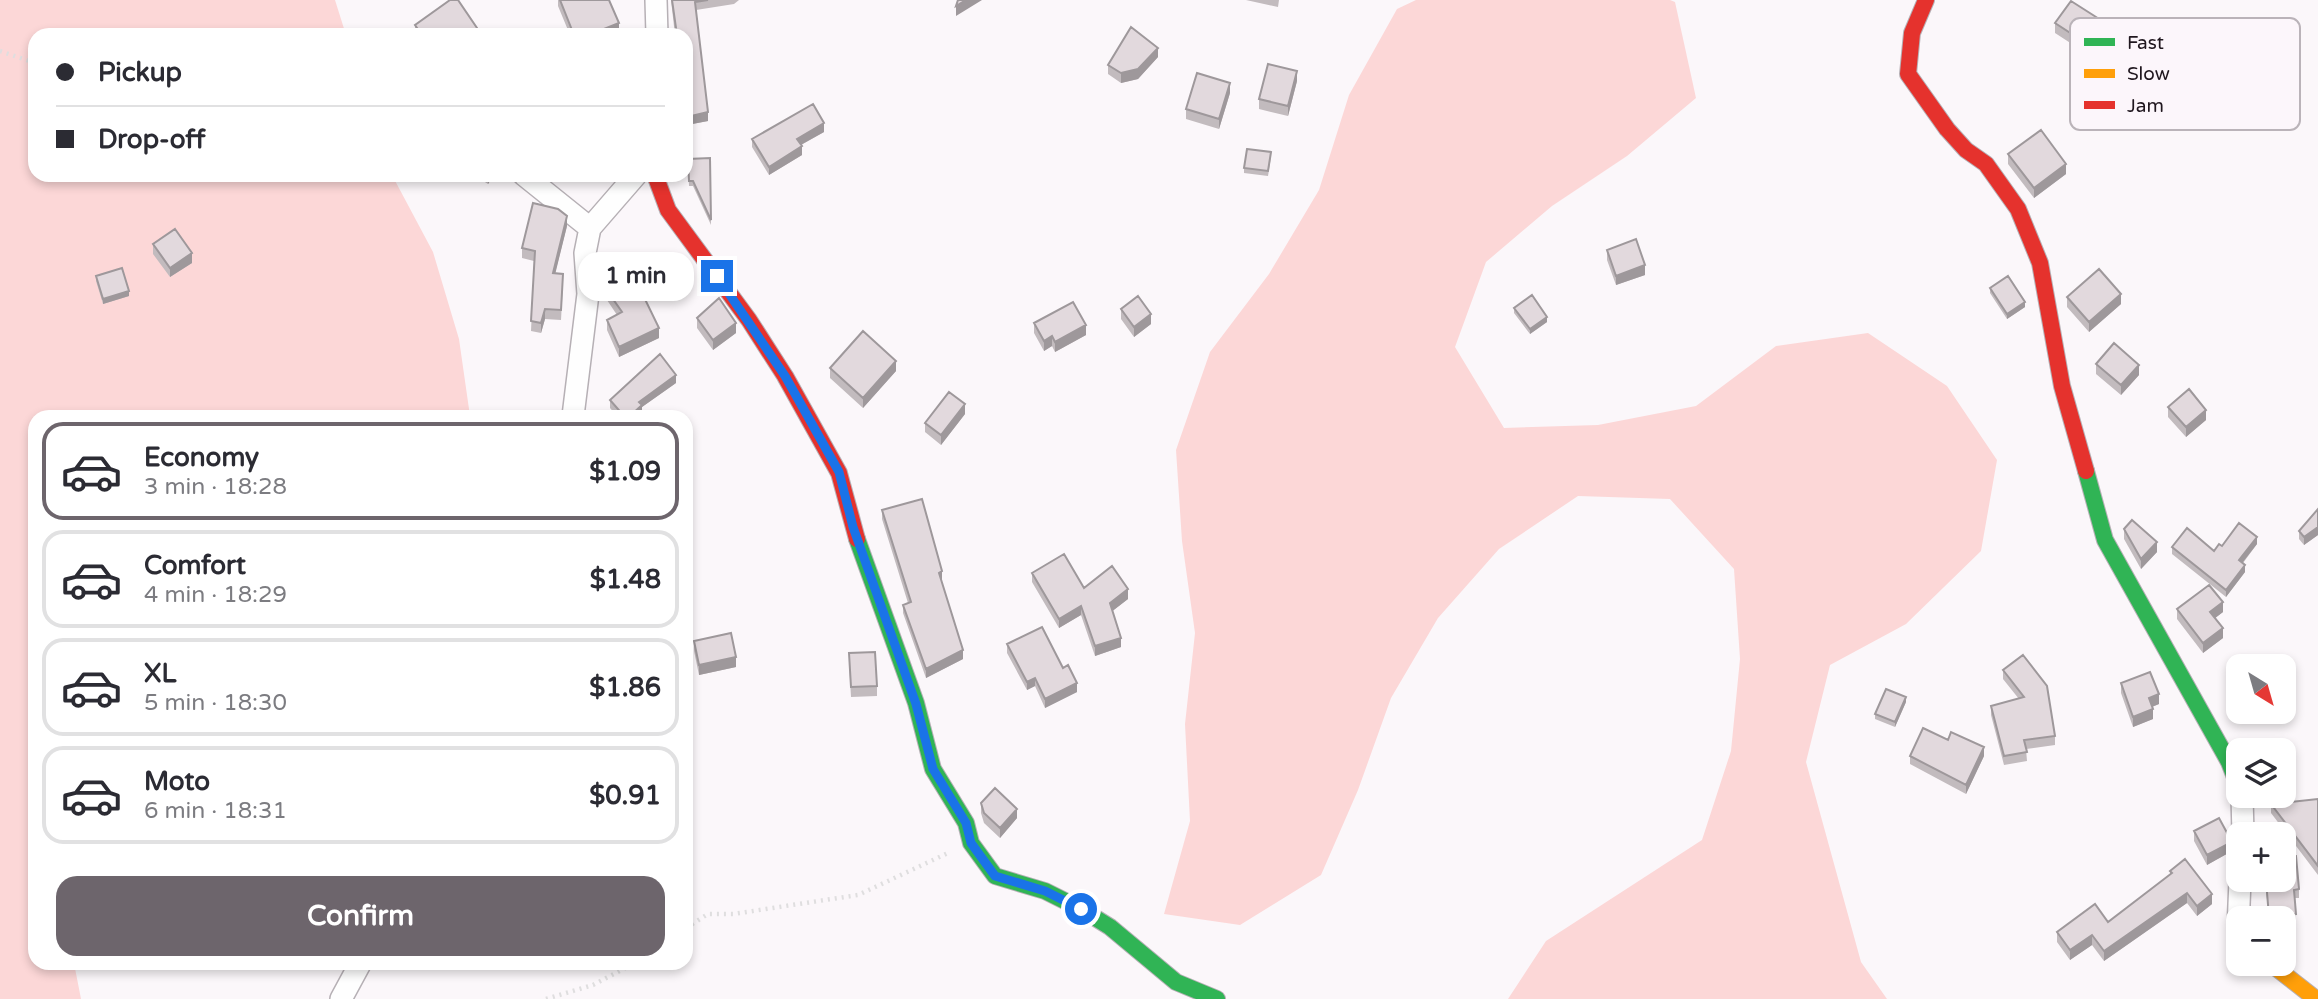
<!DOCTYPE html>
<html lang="en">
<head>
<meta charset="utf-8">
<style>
	body { margin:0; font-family:"Varela Round",sans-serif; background:#f7f7f7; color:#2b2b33; height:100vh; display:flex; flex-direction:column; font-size:26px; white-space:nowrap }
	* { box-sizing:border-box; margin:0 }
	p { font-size:23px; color:#7c7c81 }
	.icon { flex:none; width:38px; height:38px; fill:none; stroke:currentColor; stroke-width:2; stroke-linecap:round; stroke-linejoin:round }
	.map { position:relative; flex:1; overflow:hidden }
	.sheet { position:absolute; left:28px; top:410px; width:665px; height:560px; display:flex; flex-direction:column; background:#fff; border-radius:21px; box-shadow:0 4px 10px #0003 }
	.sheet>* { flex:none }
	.top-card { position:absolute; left:28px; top:28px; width:665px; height:154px; border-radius:21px; box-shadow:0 4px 10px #0003; display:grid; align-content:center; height:154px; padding:0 28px; background:#fff }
	.needle { width:46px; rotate:143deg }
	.tools { position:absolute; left:2226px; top:654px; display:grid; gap:14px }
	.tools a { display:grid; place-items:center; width:70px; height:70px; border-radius:14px; background:#fff; box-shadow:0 4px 10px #0003; font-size:35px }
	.end { position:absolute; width:32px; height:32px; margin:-16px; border:9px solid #1a73e8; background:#fff; box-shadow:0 0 0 4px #fff }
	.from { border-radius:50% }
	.bubble { position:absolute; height:49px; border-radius:21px; background:#fff; box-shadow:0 4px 10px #0003; font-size:23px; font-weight:800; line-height:49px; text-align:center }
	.top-card b { display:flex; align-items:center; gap:24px; height:66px; font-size:26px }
	.top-card b+b { border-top:2px solid #e1e1e2 }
	.top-card i { width:18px; height:18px; background:#2b2b33 }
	ul { padding:12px 0 0; list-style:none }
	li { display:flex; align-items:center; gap:21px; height:98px; margin:0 14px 10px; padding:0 14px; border:4px solid #e1e1e2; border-radius:21px }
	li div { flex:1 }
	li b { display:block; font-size:26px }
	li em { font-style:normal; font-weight:800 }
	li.on { border-color:#6d656c }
	li>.icon { width:63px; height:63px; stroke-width:1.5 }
	.button { display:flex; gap:14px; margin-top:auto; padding:14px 28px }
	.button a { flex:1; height:80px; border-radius:21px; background:#6d656c; color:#fff; font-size:28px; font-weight:800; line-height:80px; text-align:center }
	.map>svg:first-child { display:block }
	.green { fill:#fcd7d7 }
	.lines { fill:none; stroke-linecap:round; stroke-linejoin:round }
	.street-casing { stroke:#b6b0b5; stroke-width:24 }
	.fast-casing { stroke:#b6b0b5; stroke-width:18 }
	.slow-casing { stroke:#b6b0b5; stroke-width:18 }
	.jam-casing { stroke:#b6b0b5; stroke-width:18 }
	.path { stroke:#dfdedf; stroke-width:4.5; stroke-dasharray:2 5; stroke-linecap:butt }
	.street { stroke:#fefefe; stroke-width:21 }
	.fast { stroke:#30b455; stroke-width:16 }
	.slow { stroke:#ff9f0a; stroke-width:16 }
	.jam { stroke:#e5322d; stroke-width:16 }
	.wall { fill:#c2bbbe }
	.shaded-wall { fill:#9e989b }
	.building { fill:#e2d9dd; stroke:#9e989b; stroke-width:2 }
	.route { stroke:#1a73e8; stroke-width:9 }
	.key { fill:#fcf6fb; stroke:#bab3b9; stroke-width:2 }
	.key-label { font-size:19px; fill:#20171f }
</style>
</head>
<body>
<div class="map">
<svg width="2318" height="999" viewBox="0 0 2318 999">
	<rect width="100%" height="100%" fill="#fbf7fa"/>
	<path class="green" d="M0 0H335L346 35H35V175H392L433 252 459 339 470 416H35V962L74 963 81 999H0Z
		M1416 0H1670L1675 2 1696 98 1627 156 1552 206 1486 262 1455 347 1504 428 1598 425 1696 406 1776 346 1868 333 1947 386 1997 460 1981 551 1906 624 1830 665 1806 762 1861 962 1887 999H1508L1546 941 1702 840 1731 751 1740 659 1734 569 1670 499 1578 496 1499 549 1438 618 1391 698 1358 790 1321 875 1240 925 1164 914 1190 821 1185 724 1195 633 1182 541 1176 450 1210 352 1269 274 1319 190 1349 95 1397 9Z"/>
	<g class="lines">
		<defs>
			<path id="street" d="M656 0 657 35
				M524 175 590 228
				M573 416 588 294 585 253 590 228 636 175
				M2242 796 2243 835
				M2238 929 2240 880
				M341 999 361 962"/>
			<path id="fast" d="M2086 471 2105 540 2229 762 2238 785
				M857 539 916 703 933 769 966 823 971 843 995 876 1045 891 1081 909 1110 927 1176 982 1217 999"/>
			<path id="slow" d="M2271 964 2316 999"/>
			<path id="jam" d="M1926 0 1912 33 1908 74 1947 129 1966 150 1986 164 2018 209 2040 263 2062 386 2086 471
				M655 175 668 210 749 320 785 376 839 473 857 539"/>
		</defs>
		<use href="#street" class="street-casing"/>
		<use href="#fast" class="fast-casing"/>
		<use href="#slow" class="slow-casing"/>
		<use href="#jam" class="jam-casing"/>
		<path class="path" d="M0 51 35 63
			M686 928 708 914H733L858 895 948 853
			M546 999 593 985 637 962"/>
		<use href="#street" class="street"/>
		<use href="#fast" class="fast"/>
		<use href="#slow" class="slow"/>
		<use href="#jam" class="jam"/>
	</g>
	<path class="wall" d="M558 0H609L619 33 613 35H570L558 6Z
		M671 0H739L734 4 696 10 708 121 687 125 686 114V35H675Z
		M1246 0H1279L1278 7Z
		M2055 23 2107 34 2092 57 2055 33Z
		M415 25 477 35H415Z
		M1158 57 1138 79 1121 83 1108 74V65Z
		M1297 81 1288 116 1259 109V99Z
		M1230 93 1219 129 1186 119V109Z
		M824 132 801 145 802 155 769 175 752 147V139Z
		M2008 154 2066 174 2034 198 2008 164Z
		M1271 157 1268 176 1244 173V168Z
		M710 158 711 225 693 186H689L688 159Z
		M474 175H494L488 184Z
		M567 226 555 273 563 284 561 320 545 319 541 333 531 331 534 261 522 258V248Z
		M153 244 192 263 170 277 153 254Z
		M1607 250 1645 275 1616 285 1607 260Z
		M601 275 659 338 619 357 607 330V320L617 315 601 291Z
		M96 276 129 296 103 304 96 281Z
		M1990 288 2025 307 2007 319 1990 293Z
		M2067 297 2121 304 2089 332 2067 307Z
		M1514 308 1547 322 1530 334 1514 313Z
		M1121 309 1151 324 1134 337 1121 319Z
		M697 318 736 333 713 350 697 328Z
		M1034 323 1086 335 1055 352 1052 346 1044 351 1034 333Z
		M2096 364 2139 375 2121 395 2096 374Z
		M830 368 896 371 863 408 830 378Z
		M676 383 642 407V413L639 416H617L610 408V400Z
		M2168 407 2206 420 2186 437 2168 417Z
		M965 414 941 445 925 432V423Z
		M2318 509V535L2304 545 2299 539V531Z
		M882 510 942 580H941L963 659 926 678 903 613V605L908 603 882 519Z
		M2124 529 2157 552 2141 569 2124 539Z
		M2257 544 2243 563 2245 572 2226 597 2172 554V547L2214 551 2222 546Z
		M1032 573 1084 588 1128 599 1112 611 1121 647 1095 656 1081 615 1059 628 1032 582Z
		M2177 609 2223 612 2215 618 2223 638 2203 653 2177 619Z
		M694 641 736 667 699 675 694 651Z
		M1007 644 1063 668 1077 692 1045 708 1035 686 1027 690 1007 653Z
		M849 663 877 686V696L851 697Z
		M2003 670 2055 736V745L2026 749 2027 761 2004 765 1991 715V706L2019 699 2003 679Z
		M2121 683 2159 704 2152 707 2153 719 2133 727 2121 693Z
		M1906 702 1895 727 1875 719V714Z
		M1910 756H1984L1966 794 1910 764Z
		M2318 799V875L2271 813V804Z
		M981 803 1017 818 1000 838 984 823 981 813Z
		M2194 831 2232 851 2207 865 2194 841Z
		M2170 871 2212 904 2197 916 2187 903 2104 961 2092 945 2070 960 2057 942V932L2108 922 2170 875Z
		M2265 880H2284L2299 889V898H2294L2296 922 2284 924V919H2269Z"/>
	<path class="shaded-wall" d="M966 0H982L956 16V6Z
		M619 23V33L613 35H589Z
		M2107 24V34L2092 57V47Z
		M477 28V35H467Z
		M1158 48V57L1138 79 1121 83V73Z
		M1297 71V81L1288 116V106Z
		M1230 83V93L1219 129V119Z
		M708 112V121L687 125V117Z
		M824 123V132L797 147V139Z
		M802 146V155L769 175V167Z
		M2066 164V174L2034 198V188Z
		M491 175H494L488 184V179Z
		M567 216V226L553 283V273Z
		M192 253V263L170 277V268Z
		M1645 265V275L1616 285V276Z
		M129 291V296L103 304V299Z
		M2121 294V304L2089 332V322Z
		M2025 302V307L2007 319V314Z
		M545 309V319L541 333V323Z
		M1151 314V324L1134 337V327Z
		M1547 317V322L1530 334V329Z
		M736 323V333L713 350V340Z
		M1086 325V335L1055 352V342Z
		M659 328V338L619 357V347Z
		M1052 336V346L1044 351V341Z
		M896 361V371L863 408V398Z
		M2139 365V375L2121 395V385Z
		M676 375V383L642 407V413L639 416H630L639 402Z
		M965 404V414L941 445V435Z
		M2206 410V420L2186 437V427Z
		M2318 527V535L2304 545V537Z
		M2257 537V544L2239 567V560Z
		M2157 542V552L2141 569V559Z
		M2245 565V572L2226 597V590Z
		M942 571V580L939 582V573Z
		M1128 589V599L1110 613V603Z
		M2223 602V612L2210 622V612Z
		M1081 606V615L1059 628V619Z
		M2223 628V638L2203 653V643Z
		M1121 638V647L1095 656V646Z
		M963 650V659L926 678V669Z
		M736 657V667L699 675V665Z
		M1035 678V686L1027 690V682Z
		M1077 683V692L1045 708V699Z
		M2159 694V704L2149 708V698Z
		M1906 697V702L1895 727V722Z
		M2153 709V719L2133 727V717Z
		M1984 747V756L1966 794V785Z
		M1017 809V818L1000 838V828Z
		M2232 842V851L2207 865V855Z
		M2187 893V903L2104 961V951Z
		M2212 894V904L2197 916V906Z
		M2092 935V945L2070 960V950Z"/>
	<path class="building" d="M450 0H458L477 28 467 35H422L415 25Z
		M560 0H609L619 23 589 35H574Z
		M672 0H708L695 2 708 112 687 117 686 106V35H677Z
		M958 0H966L956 6Z
		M2071 1 2107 24 2092 47 2055 23Z
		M1131 27 1158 48 1138 69 1121 73 1108 65Z
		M1268 64 1297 71 1288 106 1259 99Z
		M1197 73 1230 83 1219 119 1186 109Z
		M813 104 824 123 797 139 802 146 769 167 752 139Z
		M2041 130 2066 164 2034 188 2008 154Z
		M1247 149 1271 152 1268 171 1244 168Z
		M710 158 711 220 693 181H689L688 159Z
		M482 175H491L488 179Z
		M533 203 558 209 567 216 553 273 563 274 561 310 545 309 541 323 531 321 535 251 522 248Z
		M175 229 192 253 170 268 153 244Z
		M1636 239 1645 265 1616 276 1607 250Z
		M625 258 659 328 619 347 607 320 622 312 601 282V275Z
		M122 268 129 291 103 299 96 276Z
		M2099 269 2121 294 2089 322 2067 297Z
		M2008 276 2025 302 2007 314 1990 288Z
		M1532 295 1547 317 1530 329 1514 308Z
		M1138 296 1151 314 1134 327 1121 309Z
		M719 298 736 323 713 340 697 318Z
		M1073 302 1086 325 1055 342 1052 336 1044 341 1034 323Z
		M863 331 896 361 863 398 830 368Z
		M2114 343 2139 365 2121 385 2096 364Z
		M660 354 676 375 639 402 642 405 630 416H624L610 400Z
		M2189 389 2206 410 2186 427 2168 407Z
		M949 392 965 404 941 435 925 423Z
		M922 499 942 571 939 573 963 650 926 669 903 605 911 602 882 510Z
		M2318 509V527L2304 537 2299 531Z
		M2132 520 2157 542 2141 559 2124 529Z
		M2239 523 2257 537 2239 560 2245 565 2226 590 2172 547 2187 528 2214 551 2219 544 2222 546Z
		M1064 554 1084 588 1112 566 1128 589 1110 603 1121 638 1095 646 1081 606 1059 619 1032 573Z
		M2209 585 2223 602 2210 612 2223 628 2203 643 2177 609Z
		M1042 627 1063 668 1068 665 1077 683 1045 699 1035 678 1027 682 1007 644Z
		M731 633 736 657 699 665 694 641Z
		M875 652 877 686 851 687 849 653Z
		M2023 655 2047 686 2055 736 2024 740 2027 752 2004 756 1991 706 2024 697 2003 670Z
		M2150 672 2159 694 2149 698 2153 709 2133 717 2121 683Z
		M1886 689 1906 697 1895 722 1875 714Z
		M1923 728 1948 740 1951 732 1984 747 1966 785 1910 756Z
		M995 788 1017 809 1000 828 984 813 981 803Z
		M2318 799V866L2271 804Z
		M2219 818 2232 842 2207 855 2194 831Z
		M2296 856 2299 889 2294 890 2296 914 2269 917 2266 880H2284V857Z
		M2185 859 2212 894 2197 906 2187 893 2104 951 2092 935 2070 950 2057 932 2095 904 2108 922 2172 873 2170 871Z"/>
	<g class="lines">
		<path class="route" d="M717 276 785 376 839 472 853 527 916 704 933 769 966 823 971 843 995 876 1045 891 1081 909"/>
	</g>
	<rect x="2070" y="18" width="230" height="112" rx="10" class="key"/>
	<rect x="2084" y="38" width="31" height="8" fill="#30b455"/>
	<rect x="2084" y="69" width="31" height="9" fill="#ff9f0a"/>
	<rect x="2084" y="101" width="31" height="8" fill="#e5322d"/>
	<g class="key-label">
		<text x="2127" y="49">Fast</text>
		<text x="2127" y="80">Slow</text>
		<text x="2127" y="112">Jam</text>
	</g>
</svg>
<div class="tools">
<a><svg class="needle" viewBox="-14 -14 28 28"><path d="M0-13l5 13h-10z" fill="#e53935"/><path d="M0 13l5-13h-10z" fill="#7c7c81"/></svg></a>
<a><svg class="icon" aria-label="layers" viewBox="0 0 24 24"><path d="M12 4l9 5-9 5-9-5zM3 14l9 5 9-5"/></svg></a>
<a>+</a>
<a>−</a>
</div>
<i class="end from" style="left:1081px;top:909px"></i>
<i class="end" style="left:717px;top:276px"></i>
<div class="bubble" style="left:578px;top:252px;width:116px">1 min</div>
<div class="top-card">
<b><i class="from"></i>Pickup</b>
<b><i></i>Drop-off</b>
</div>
<section class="sheet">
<ul>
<li class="on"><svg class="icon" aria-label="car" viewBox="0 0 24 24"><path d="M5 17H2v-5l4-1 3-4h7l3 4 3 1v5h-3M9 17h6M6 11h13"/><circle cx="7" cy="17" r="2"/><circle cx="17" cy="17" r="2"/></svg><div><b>Economy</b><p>3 min · 18:28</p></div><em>$1.09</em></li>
<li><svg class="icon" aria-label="car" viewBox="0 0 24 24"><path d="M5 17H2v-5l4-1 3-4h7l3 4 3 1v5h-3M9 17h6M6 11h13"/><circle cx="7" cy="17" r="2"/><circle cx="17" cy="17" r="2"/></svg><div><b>Comfort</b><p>4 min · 18:29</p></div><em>$1.48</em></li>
<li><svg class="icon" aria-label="car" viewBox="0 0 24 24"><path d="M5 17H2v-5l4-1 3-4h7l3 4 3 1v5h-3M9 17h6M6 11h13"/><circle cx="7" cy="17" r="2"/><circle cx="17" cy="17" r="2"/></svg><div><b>XL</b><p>5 min · 18:30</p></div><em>$1.86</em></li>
<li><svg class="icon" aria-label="car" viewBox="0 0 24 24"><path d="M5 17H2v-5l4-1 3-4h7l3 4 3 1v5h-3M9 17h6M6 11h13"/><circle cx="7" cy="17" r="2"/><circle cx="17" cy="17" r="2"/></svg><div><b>Moto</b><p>6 min · 18:31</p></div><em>$0.91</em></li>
</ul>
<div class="button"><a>Confirm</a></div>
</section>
</div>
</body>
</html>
